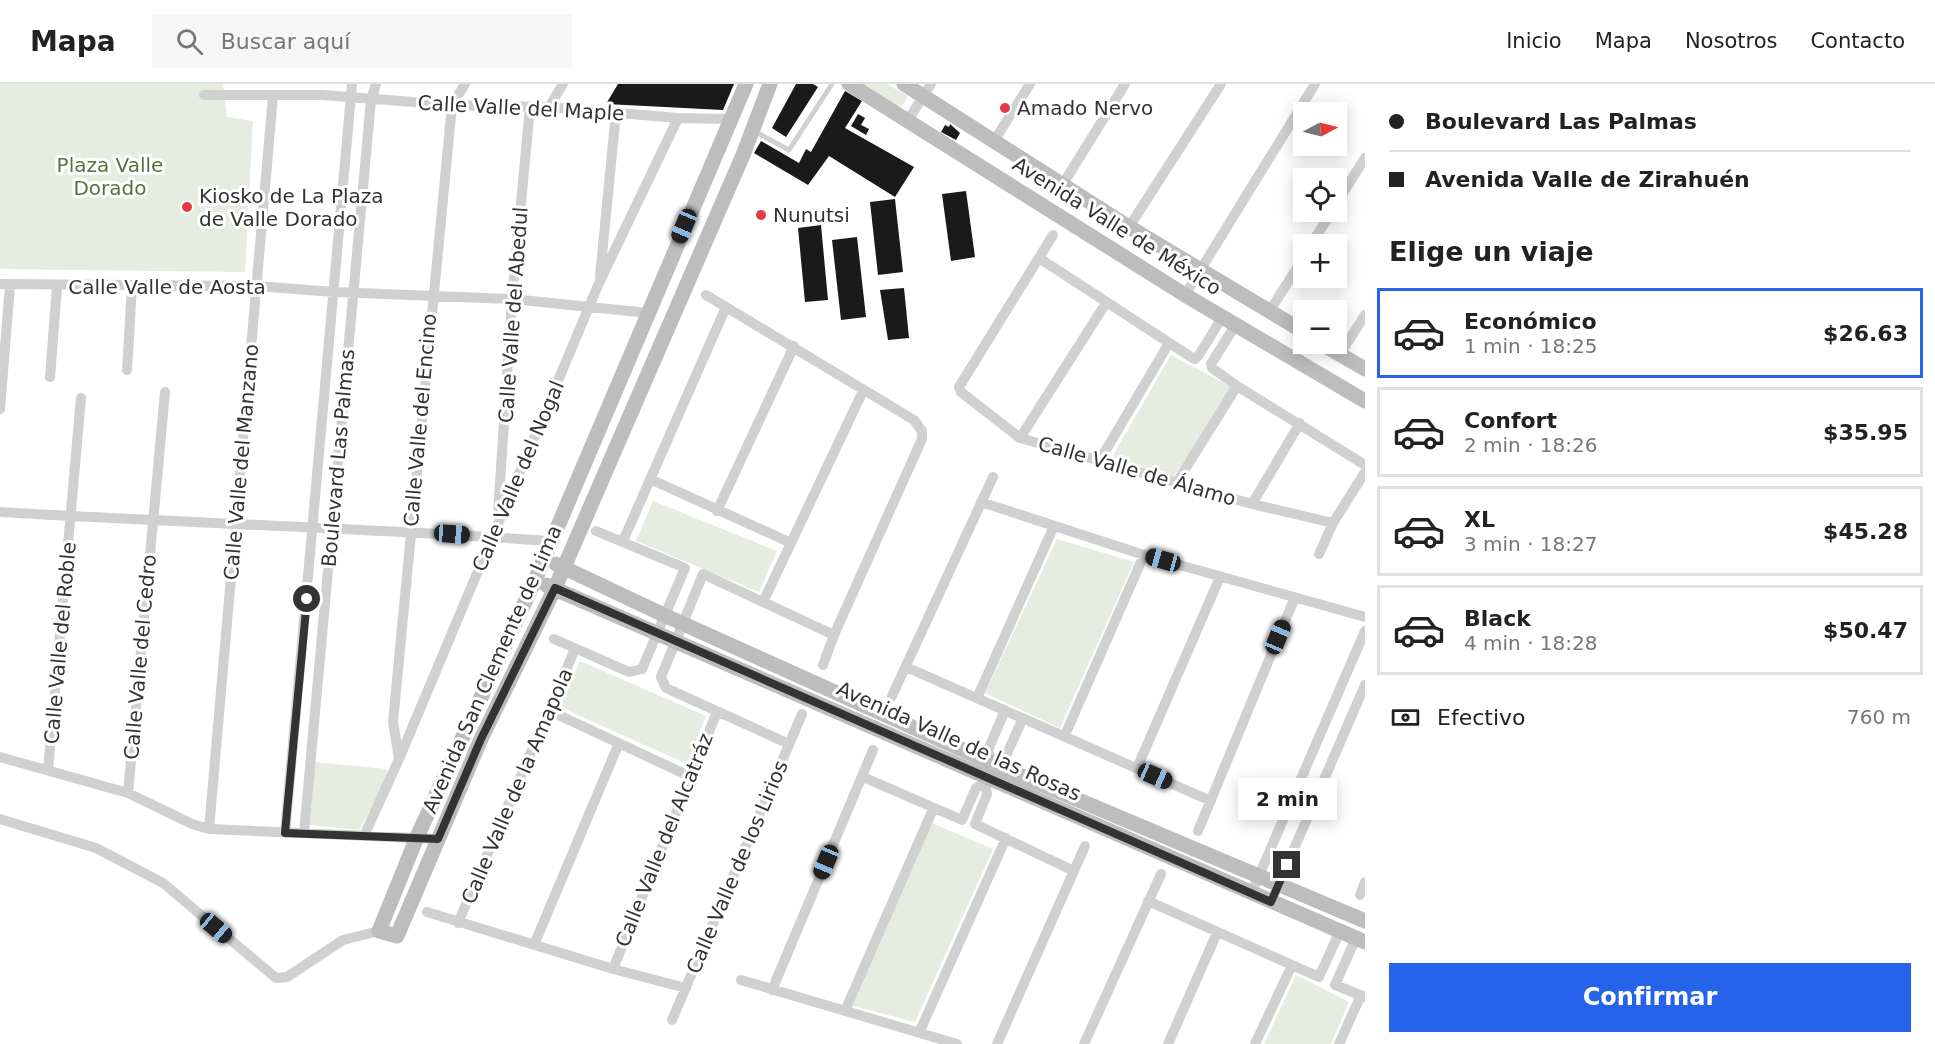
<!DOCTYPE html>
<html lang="es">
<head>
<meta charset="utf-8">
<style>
	body { margin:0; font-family:"DejaVu Sans",sans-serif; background:#f6f6f6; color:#222; height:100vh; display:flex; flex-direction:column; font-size:22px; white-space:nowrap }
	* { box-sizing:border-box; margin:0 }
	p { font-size:20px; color:#767676 }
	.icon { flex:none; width:33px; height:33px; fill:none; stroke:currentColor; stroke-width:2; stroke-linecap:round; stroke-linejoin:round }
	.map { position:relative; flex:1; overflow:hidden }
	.drawer { display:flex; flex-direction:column; background:#fff; width:570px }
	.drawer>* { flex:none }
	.top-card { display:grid; align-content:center; height:132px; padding:0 24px; background:#fff }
	.needle { width:39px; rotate:83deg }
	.buttons { position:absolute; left:1293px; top:18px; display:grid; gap:12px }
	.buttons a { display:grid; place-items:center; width:54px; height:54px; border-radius:0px; background:#fff; box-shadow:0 3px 15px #0003; font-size:30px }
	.end { position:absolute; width:27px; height:27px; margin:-14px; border:8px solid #333; background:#fff; box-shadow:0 0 0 3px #fff }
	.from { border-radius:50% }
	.bubble { position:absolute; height:42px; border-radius:0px; background:#fff; box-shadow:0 3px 15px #0003; font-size:20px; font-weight:800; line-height:42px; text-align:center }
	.car { position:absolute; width:18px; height:36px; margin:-18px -9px; border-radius:8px; box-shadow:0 0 4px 2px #0007; background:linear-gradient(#222 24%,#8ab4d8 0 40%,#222 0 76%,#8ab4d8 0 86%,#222 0) }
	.top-card b { display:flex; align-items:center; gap:21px; height:57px; font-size:22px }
	.top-card b+b { border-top:2px solid #e0e0e0 }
	.top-card i { width:15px; height:15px; background:#222 }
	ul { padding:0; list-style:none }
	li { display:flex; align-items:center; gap:18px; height:90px; margin:0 12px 9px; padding:0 12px; border:3px solid #e0e0e0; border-radius:0px }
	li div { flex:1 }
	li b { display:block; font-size:22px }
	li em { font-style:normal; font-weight:800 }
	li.current { border-color:#2563eb }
	li>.icon { width:54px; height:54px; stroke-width:1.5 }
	h2 { padding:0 24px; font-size:27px; line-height:72px }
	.pay { display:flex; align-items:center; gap:15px; height:66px; padding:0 24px; font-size:22px }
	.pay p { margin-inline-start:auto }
	.action { display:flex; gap:12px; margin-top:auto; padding:12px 24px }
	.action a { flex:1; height:69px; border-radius:0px; background:#2563eb; color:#fff; font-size:24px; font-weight:800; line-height:69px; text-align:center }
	header { display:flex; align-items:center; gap:36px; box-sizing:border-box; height:84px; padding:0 30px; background:#fff; border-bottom:2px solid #e0e0e0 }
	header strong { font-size:28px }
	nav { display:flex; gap:33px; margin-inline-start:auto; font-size:21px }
	.search { width:420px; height:54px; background:#f6f6f6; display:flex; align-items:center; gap:15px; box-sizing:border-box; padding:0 21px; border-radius:0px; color:#767676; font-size:22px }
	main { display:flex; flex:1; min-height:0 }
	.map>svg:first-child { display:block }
	.green { fill:#e6ecdf }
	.building { fill:#1a1a1a }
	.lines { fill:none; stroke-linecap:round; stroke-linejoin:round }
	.lane { stroke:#d0d0d0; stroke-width:5 }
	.street { stroke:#d0d0d0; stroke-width:10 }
	.secondary { stroke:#bdbdbd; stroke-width:15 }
	.route { stroke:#333; stroke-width:8 }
	.poi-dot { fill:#e63946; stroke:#fff; stroke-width:2 }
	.labels { text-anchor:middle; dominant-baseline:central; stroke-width:6; stroke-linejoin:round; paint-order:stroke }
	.street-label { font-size:20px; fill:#333; stroke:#fff }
	.poi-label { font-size:20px; fill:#333; stroke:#fff; text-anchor:start }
	.park-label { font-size:20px; fill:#56703f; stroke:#fff }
</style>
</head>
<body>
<header>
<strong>Mapa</strong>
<div class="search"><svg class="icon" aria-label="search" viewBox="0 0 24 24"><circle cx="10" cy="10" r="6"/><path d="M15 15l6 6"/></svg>Buscar aquí</div>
<nav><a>Inicio</a><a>Mapa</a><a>Nosotros</a><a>Contacto</a></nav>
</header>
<main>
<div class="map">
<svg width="1365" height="960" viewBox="0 0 1365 960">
	<rect width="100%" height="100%" fill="#fff"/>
	<path class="green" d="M0 0H223L227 33 253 37 245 188 0 185Z
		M861 0H887L908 12 901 24Z
		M1171 271 1233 304 1173 393 1112 373Z
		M653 417 777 467 759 508 636 457Z
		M1057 455 1134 478 1060 644 985 609Z
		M580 577 706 632 687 680 560 623Z
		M315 678 387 685 386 698 359 746 310 741Z
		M932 739 993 765 915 938 853 922Z
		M1296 891 1349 918 1331 960H1264Z"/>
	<path class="building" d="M618 0H734L723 26 606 20Z
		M796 0H813L818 3 786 53 772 44Z
		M845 7 862 17 845 44 914 83 895 113 829 72 808 101 754 69 761 57 799 79 806 65 811 68Z
		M858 30 865 34 861 41 869 45 866 51 851 42Z
		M950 40 960 49 956 56 941 48 945 41 949 43Z
		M966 107 975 173 951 177 942 110Z
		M895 115 903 188 878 191 870 118Z
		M821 141 828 216 805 218 798 144Z
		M857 153 866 233 841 236 832 156Z
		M904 204 909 254 888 256 880 206Z"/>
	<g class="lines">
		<path class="lane" d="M754 47 789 66 832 0"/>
		<path class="street" d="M204 11H323L452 21 549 23 678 34 731 35
			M549 23 563 0
			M908 36 931 0
			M994 57 1030 0
			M1063 100 1125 0
			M1336 120 1365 74
			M1129 143 1221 0
			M1053 151 959 303 961 308 1020 354 1252 420 1333 439
			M1311 160 1332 128
			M1039 174 1191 273 1195 275 1199 271 1223 232
			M600 192 616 28
			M0 200 256 202 334 208 512 215 648 229
			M706 211 914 336 922 347V355L834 551 823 581
			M1185 211 1315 0
			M1269 228 1304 173
			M1236 240 1211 280 1212 284 1237 302 1365 381
			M1340 270 1365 231
			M127 286 132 203
			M50 293 57 203
			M0 325 10 201
			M1020 354 1106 219
			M1100 376 1169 259
			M650 395 789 458
			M1177 398 1237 302
			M981 418 1144 471 1365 533
			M1252 420 1300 339
			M717 427 794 262
			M0 428C183 439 367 444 550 457
			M498 430 512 215 530 23
			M623 457 726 223
			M1319 470 1333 439 1365 388
			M763 518 863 307
			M554 555 629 588 642 585 685 484 596 447
			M906 583 1211 717
			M892 612 993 393
			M977 614 1054 442
			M550 627 689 692
			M1065 651 1144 471
			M789 660 666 604 661 593 703 490 834 551
			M0 673 128 709 192 740 209 745 438 755
			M399 675 393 638 452 21 465 0
			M992 679 1005 674 1023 634
			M992 679 988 666 1005 626
			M1137 684 1220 493
			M48 686 81 314
			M989 688 985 699 987 710 975 740 1074 787
			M863 693 962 736 976 704 985 699
			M128 709 165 308
			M0 735 96 764 163 799 276 894 287 893 343 856 379 847
			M209 745 273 12
			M1198 747 1295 513
			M285 749 352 0
			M304 749 371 16 376 0
			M364 752 399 675 599 199 678 34
			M1251 810 1365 547
			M1360 811 1365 798
			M1148 817 1319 893 1340 847
			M1271 818 1365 601
			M427 828 613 885 686 904
			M458 839 575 565
			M1356 854 1335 901 1365 913
			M534 861 619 659
			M613 885 717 628
			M741 896 957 960
			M772 906 873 666
			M845 927 933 725
			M672 936 802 630
			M919 949 1006 754
			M997 960 1085 762
			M1084 960 1161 790
			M1168 960 1217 849
			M1255 960 1292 881
			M1339 960 1361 911"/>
		<path class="secondary" d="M746 0 535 496 417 753 379 847 397 852 481 655 555 504 743 71 770 0
			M849 0 1185 211 1365 317
			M904 0 1129 143 1304 248
			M1322 260 1365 285
			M556 480 666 532 1012 688 1365 837
			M546 501 1365 858"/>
	</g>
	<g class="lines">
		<path class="route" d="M307 515 285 749 438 755 481 655 555 504 1271 818 1287 781"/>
	</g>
	<g class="poi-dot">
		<circle cx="1005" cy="24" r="6"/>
		<circle cx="187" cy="123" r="6"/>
		<circle cx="761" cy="131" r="6"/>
	</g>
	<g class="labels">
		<g class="street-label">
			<text transform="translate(521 24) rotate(3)">Calle Valle del Maple</text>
			<text transform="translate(1117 142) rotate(32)">Avenida Valle de México</text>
			<text x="167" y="203">Calle Valle de Aosta</text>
			<text transform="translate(513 231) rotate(-86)">Calle Valle del Abedul</text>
			<text transform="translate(420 336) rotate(-85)">Calle Valle del Encino</text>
			<text transform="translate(338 374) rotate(-85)">Boulevard Las Palmas</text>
			<text transform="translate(241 378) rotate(-85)">Calle Valle del Manzano</text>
			<text transform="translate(1137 387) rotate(16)">Calle Valle de Álamo</text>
			<text transform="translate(518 392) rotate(-67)">Calle Valle del Nogal</text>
			<text transform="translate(60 559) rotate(-85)">Calle Valle del Roble</text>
			<text transform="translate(140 573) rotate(-85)">Calle Valle del Cedro</text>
			<text transform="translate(492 585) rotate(-66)">Avenida San Clemente de Lima</text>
			<text transform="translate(959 657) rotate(24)">Avenida Valle de las Rosas</text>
			<text transform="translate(517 702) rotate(-67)">Calle Valle de la Amapola</text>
			<text transform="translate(664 756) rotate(-68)">Calle Valle del Alcatráz</text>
			<text transform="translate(737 783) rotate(-67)">Calle Valle de los Lirios</text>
		</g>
		<g class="poi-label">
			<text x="1017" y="24">Amado Nervo</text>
			<text x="199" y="112">Kiosko de La Plaza<tspan x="199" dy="23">de Valle Dorado</tspan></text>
			<text x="773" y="131">Nunutsi</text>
		</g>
		<g class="park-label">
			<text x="110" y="81">Plaza Valle<tspan x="110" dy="23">Dorado</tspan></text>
		</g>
	</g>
</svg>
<div class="buttons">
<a><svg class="needle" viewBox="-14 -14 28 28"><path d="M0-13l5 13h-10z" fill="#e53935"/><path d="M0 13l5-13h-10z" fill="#767676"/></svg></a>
<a><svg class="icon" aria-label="locate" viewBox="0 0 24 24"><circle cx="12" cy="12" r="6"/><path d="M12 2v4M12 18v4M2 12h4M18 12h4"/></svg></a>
<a>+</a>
<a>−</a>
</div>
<i class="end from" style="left:307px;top:515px"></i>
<i class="end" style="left:1287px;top:781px"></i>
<div class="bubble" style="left:1238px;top:694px;width:99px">2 min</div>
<i class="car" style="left:684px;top:142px;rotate:203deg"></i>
<i class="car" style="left:452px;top:450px;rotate:94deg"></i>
<i class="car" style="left:1163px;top:476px;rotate:286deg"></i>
<i class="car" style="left:1278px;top:553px;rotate:23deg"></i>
<i class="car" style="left:1155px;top:692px;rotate:114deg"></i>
<i class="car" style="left:826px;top:778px;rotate:203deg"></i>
<i class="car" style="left:216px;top:844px;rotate:130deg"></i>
</div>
<section class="drawer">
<div class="top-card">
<b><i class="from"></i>Boulevard Las Palmas</b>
<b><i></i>Avenida Valle de Zirahuén</b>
</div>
<h2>Elige un viaje</h2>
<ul>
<li class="current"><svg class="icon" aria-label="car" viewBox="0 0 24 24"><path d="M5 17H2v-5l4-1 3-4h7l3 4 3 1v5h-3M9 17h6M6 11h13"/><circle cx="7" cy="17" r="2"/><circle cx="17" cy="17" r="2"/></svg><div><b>Económico</b><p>1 min · 18:25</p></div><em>$26.63</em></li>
<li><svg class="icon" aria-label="car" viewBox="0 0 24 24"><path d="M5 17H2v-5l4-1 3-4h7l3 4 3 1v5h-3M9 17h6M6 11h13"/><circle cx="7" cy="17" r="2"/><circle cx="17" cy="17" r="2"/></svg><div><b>Confort</b><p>2 min · 18:26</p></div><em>$35.95</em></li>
<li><svg class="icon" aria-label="car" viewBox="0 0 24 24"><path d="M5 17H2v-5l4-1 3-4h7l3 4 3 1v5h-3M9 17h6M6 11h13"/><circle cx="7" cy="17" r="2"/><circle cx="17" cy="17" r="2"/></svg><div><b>XL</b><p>3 min · 18:27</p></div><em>$45.28</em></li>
<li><svg class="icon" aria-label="car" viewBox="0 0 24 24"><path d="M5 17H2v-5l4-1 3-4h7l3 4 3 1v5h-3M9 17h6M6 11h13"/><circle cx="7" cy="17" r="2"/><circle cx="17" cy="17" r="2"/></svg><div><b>Black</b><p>4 min · 18:28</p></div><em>$50.47</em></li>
</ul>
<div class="pay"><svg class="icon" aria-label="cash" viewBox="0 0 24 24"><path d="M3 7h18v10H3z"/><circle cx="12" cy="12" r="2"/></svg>Efectivo<p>760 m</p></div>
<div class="action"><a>Confirmar</a></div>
</section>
</main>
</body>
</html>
